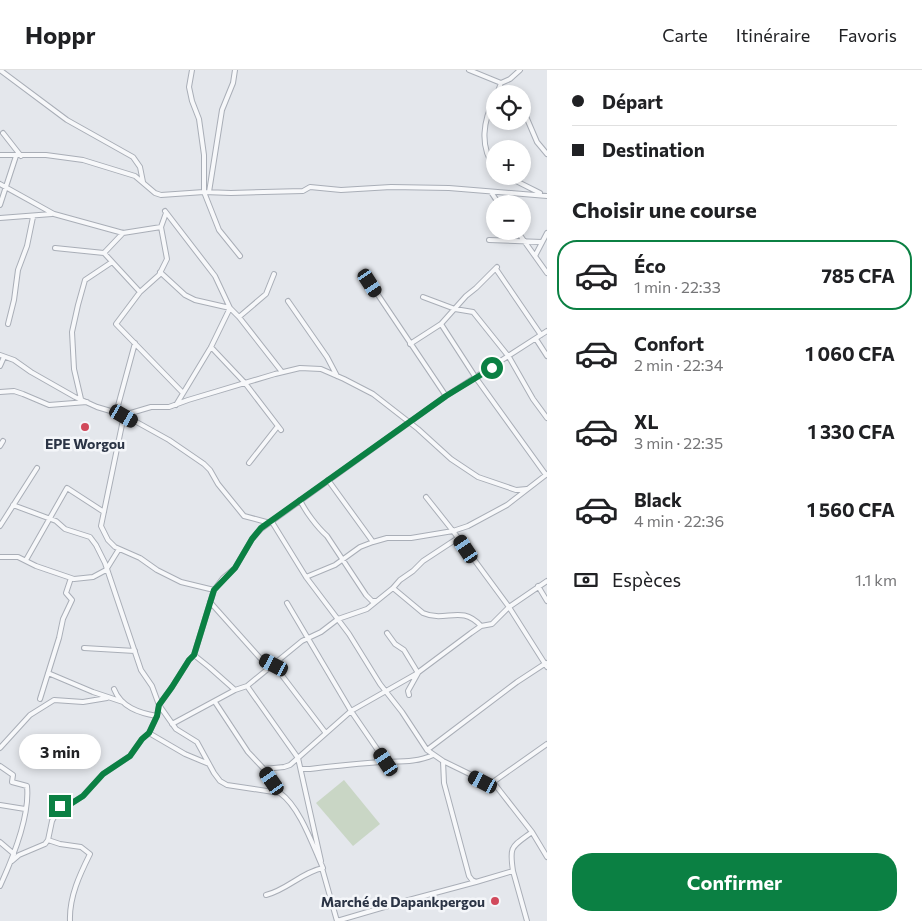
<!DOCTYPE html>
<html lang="fr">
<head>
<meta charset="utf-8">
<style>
	body { margin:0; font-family:Commissioner,sans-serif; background:#f2f2f2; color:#202124; height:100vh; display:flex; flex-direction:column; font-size:19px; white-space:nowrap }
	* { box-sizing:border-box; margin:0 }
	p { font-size:16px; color:#757577 }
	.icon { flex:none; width:28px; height:28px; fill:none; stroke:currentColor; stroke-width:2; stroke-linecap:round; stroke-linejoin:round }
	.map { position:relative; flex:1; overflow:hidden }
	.sheet { display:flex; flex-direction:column; background:#fff; width:375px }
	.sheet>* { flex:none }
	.banner { display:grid; align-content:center; height:110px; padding:0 25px; background:#fff }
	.controls { position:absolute; left:486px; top:15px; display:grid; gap:10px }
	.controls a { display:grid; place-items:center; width:45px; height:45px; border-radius:50%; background:#fff; box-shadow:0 2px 8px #0003; font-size:25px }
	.end { position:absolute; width:22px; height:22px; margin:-11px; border:6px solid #0b8043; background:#fff; box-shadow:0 0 0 2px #fff }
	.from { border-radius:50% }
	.bubble { position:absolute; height:35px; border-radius:18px; background:#fff; box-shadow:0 2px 8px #0003; font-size:16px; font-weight:700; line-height:35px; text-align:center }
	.car { position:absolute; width:15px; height:30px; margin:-15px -8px; border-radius:6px; box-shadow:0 0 4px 1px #0007; background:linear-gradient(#222 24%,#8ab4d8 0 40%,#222 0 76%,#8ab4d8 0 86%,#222 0) }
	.banner b { display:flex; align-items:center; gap:18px; height:48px; font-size:19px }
	.banner b+b { border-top:1px solid #e0e0e0 }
	.banner i { width:12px; height:12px; background:#202124 }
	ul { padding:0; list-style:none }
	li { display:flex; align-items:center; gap:15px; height:70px; margin:0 10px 8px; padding:0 15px; border:2px solid transparent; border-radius:20px }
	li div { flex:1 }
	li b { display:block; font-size:19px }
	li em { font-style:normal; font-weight:700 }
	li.current { border-color:#0b8043 }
	li>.icon { width:45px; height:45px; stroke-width:1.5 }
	h2 { padding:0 25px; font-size:22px; line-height:60px }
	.pay { display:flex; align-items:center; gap:12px; height:55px; padding:0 25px; font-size:19px }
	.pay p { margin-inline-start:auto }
	.action { display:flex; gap:10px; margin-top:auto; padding:10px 25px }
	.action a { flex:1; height:58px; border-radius:20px; background:#0b8043; color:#fff; font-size:20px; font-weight:700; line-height:58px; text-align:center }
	header { display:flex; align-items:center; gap:30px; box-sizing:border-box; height:70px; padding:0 25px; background:#fff; border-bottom:1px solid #e0e0e0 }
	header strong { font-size:24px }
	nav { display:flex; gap:28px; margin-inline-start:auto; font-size:18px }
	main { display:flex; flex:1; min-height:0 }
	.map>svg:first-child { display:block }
	.green { fill:#c9d6c5 }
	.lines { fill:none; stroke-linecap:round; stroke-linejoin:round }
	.minor-casing { stroke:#a9aeb7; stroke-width:6 }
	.minor { stroke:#f7f8fa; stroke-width:4 }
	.route { stroke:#0b8043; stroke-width:6 }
	.poi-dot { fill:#d1495b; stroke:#f4f6f9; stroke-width:2 }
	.labels { text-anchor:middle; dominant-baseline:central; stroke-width:5; stroke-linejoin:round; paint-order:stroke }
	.poi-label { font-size:14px; font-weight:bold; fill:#2b3445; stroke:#f4f6f9 }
</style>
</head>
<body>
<header>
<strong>Hoppr</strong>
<nav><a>Carte</a><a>Itinéraire</a><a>Favoris</a></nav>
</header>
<main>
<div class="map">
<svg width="547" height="851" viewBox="0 0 547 851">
	<rect width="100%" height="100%" fill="#e4e7ec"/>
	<path class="green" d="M344 710 380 754 353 776 316 733Z"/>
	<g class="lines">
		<defs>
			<path id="minor" d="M0 0 67 50 133 87 140 97 143 112
				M192 0 189 17 192 31 199 49 204 85V122L219 160 240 186
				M469 0 501 13 510 9 520 0
				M497 24 501 13
				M495 28C483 50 479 77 495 98
				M525 44 537 72 547 84
				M3 63 21 86
				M0 85H46L83 90 135 106 155 123 161 125 204 122 231 123 303 121 310 117 341 120 391 117 449 118 547 126
				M506 106 540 123
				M0 114 54 144 123 163 161 157
				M209 122 222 40 233 13 235 0
				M491 122 499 134
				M0 135 16 86
				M165 141 215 206 230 238 239 247 282 302
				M166 143 161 157 167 189 159 205 140 222 116 254 183 323
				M0 148 52 144
				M517 161 547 203
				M489 170 542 172
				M55 178 104 183 140 222
				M104 183 123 163
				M535 186 547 163
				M497 197 476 218 466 226 441 254 476 308 546 405
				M496 199 541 265
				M160 202 185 225 195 230 230 238 211 277 176 335
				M370 213 446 326
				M423 227 455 239 473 242 509 287 533 329 547 348
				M288 231 327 287 337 306
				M239 247 266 224 274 204
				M8 254 14 230 18 200 27 176 33 147
				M536 269 547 286
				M410 274 441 254
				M211 277 245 313 281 360
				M0 285 14 290 31 302 75 327 97 337 124 345 169 370 204 394 210 400 218 414 244 446 270 453
				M0 296 4 287
				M0 322 14 321 23 324 49 335 87 332
				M81 329 74 299 72 262 78 235 85 210 112 192
				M116 343 135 273
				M124 345 151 337H169L188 330 275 304 300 298 321 299 344 309 373 324 418 359 451 389 478 407 516 420 527 419
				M124 345 101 456 108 470 115 477 140 488 157 500 181 512 214 520
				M0 376 3 371
				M249 393 278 356
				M328 410 373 472
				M426 427 453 461 509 537 547 597
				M300 430C305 441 317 457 327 466L366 525 372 531H376
				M13 435 56 451 65 459 90 467 96 475 105 493 141 600 152 616 159 635 176 659 197 672 214 703 220 711 227 715 280 723C300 737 313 776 323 798 302 802 287 820 266 825
				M272 452 306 507 349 564 380 614 402 642 427 680 443 691 486 712H493L547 674
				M0 456 37 398
				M0 487H18L36 496 74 509 93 507 106 500 119 479
				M26 490 67 418 104 442
				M306 507 335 495 360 477 373 472 387 468H411L453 461 468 456 507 435 547 404
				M538 516 547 531
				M393 518 400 510 413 501 423 491 458 468
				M210 532 260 588 274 595 325 662
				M287 533 351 641 386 692
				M387 563 395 574 404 580 418 603 408 621 409 625
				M84 578 135 581
				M194 585 209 597 235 620
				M48 603 93 622 123 632
				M247 616 298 688 321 791
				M114 619C121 637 139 643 157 646
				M40 629 59 568 63 549 72 530 66 523 71 508
				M215 632 248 682 264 699 280 723
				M172 654 235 620 247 616 302 571 321 562 338 549 367 539 393 518 423 543C446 553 461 534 481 556
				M149 663 185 684 209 694
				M0 678 30 645 54 630 83 632 107 628
				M427 680 517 612 546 593
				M443 691 444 713 469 806 472 810 476 812 513 801C509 775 512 777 532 762
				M0 696 13 705 12 712 27 716C30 745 12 790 0 816
				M264 699 284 697 290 695 351 641 416 604 471 563 481 556 492 554 509 537 547 511
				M301 699H310C333 696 356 694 380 692 398 691 416 693 433 685
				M493 712 532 762 547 787
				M0 735 25 739
				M48 770 60 774 81 777 90 784C80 804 69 827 70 851
				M0 772 14 784
				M12 791 19 785 45 774 48 770 52 751 60 736 72 733 83 726 103 704 130 686 142 669 149 663 157 646 159 635 172 617 189 590 194 585 214 520 223 508 235 498 252 469 261 459 446 326 547 261
				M322 798 337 851
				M513 801 527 851
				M337 851 405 831 476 812"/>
		</defs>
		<use href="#minor" class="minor-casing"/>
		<use href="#minor" class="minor"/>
	</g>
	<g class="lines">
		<path class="route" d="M60 736 72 733 83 726 103 704 130 686 142 669 149 663 157 646 159 635 172 617 189 590 194 585 214 520 235 498 252 469 261 458 446 326 492 298"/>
	</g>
	<g class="poi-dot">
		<circle cx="85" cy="357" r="5"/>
		<circle cx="495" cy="831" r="5"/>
	</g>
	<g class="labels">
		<g class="poi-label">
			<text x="85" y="373">EPE Worgou</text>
			<text x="485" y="831" text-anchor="end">Marché de Dapankpergou</text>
		</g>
	</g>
</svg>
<div class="controls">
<a><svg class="icon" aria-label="locate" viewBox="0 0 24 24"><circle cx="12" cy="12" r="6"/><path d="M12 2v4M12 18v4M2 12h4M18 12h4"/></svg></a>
<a>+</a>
<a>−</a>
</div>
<i class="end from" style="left:492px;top:298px"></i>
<i class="end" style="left:60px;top:736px"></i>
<div class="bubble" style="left:19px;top:664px;width:82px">3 min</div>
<i class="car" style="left:370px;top:213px;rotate:147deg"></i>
<i class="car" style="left:124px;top:346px;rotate:120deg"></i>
<i class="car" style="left:466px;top:479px;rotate:326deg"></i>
<i class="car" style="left:274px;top:595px;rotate:297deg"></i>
<i class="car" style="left:386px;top:692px;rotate:326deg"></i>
<i class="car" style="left:272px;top:711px;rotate:325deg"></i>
<i class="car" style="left:483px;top:712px;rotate:297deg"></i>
</div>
<section class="sheet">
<div class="banner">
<b><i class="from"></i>Départ</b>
<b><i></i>Destination</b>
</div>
<h2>Choisir une course</h2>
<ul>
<li class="current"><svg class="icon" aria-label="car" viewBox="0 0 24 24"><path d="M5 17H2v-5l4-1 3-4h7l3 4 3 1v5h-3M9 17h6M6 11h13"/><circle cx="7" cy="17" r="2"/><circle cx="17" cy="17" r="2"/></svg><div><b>Éco</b><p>1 min · 22:33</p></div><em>785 CFA</em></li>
<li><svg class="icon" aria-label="car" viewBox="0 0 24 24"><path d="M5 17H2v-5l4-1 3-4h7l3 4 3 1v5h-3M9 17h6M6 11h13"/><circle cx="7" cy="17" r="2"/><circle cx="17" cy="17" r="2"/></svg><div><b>Confort</b><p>2 min · 22:34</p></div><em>1 060 CFA</em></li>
<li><svg class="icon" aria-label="car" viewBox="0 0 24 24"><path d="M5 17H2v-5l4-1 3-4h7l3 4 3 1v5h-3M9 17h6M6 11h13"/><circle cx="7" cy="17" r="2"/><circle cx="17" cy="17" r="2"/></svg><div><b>XL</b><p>3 min · 22:35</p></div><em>1 330 CFA</em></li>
<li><svg class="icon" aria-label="car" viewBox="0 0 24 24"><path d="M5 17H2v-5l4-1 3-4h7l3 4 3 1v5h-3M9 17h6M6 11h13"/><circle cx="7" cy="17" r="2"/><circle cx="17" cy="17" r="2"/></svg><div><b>Black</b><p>4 min · 22:36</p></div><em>1 560 CFA</em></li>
</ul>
<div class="pay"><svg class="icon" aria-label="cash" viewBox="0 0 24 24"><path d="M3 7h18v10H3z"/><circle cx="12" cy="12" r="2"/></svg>Espèces<p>1.1 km</p></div>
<div class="action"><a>Confirmer</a></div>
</section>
</main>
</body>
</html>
